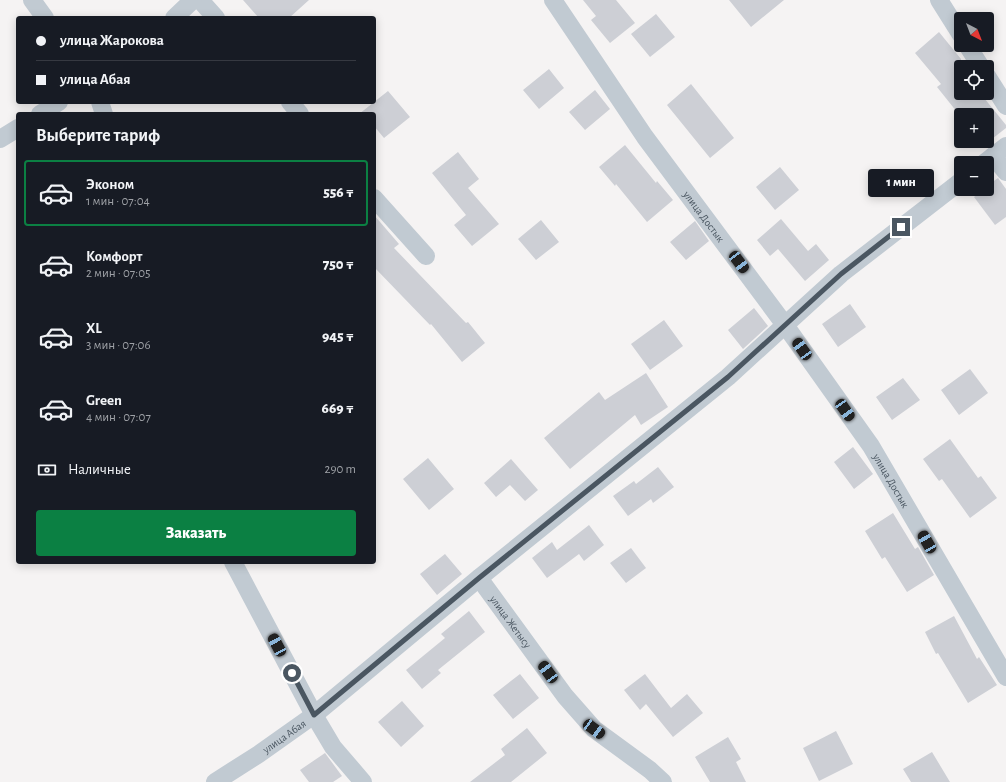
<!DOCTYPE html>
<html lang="ru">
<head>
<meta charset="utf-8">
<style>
	body { margin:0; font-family:"Alegreya Sans",sans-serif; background:#242831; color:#f1f3f6; height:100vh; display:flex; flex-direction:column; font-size:15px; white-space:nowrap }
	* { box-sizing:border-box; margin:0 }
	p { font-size:13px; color:#9ea1a6 }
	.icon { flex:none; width:22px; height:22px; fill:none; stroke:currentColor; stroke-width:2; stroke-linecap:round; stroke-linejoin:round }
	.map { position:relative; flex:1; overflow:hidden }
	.drawer { position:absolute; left:16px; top:112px; width:360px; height:452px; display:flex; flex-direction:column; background:#171b24; border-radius:4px; box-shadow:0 2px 10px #0003 }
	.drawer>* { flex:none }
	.banner { position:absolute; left:16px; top:16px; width:360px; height:88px; border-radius:4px; box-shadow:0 2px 10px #0003; display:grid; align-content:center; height:88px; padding:0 20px; background:#171b24 }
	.needle { width:26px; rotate:138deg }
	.fabs { position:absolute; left:954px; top:12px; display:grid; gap:8px }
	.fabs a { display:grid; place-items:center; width:40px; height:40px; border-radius:4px; background:#171b24; box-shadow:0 2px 10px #0003; font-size:20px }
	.end { position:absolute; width:18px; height:18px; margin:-9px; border:5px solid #4a5661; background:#fff; box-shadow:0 0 0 2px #fff }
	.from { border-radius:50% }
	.bubble { position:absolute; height:28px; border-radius:4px; background:#171b24; box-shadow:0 2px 10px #0003; font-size:13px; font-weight:800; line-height:28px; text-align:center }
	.car { position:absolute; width:12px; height:24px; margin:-12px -6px; border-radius:5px; box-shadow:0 0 3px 1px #0007; background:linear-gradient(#222 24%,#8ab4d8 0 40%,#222 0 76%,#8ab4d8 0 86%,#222 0) }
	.banner b { display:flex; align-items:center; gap:14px; height:38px; font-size:15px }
	.banner b+b { border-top:1px solid #363941 }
	.banner i { width:10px; height:10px; background:#f1f3f6 }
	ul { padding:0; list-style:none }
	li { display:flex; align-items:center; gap:12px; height:66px; margin:0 8px 6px; padding:0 12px; border:2px solid transparent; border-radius:4px }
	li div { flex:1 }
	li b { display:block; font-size:15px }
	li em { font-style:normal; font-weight:800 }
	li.on { border-color:#0b8043 }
	li>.icon { width:36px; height:36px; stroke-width:1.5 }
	h2 { padding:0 20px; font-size:18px; line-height:48px }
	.pay { display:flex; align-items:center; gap:10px; height:44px; padding:0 20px; font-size:15px }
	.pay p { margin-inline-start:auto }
	.primary-button { display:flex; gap:8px; margin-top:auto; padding:8px 20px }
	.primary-button a { flex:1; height:46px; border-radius:4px; background:#0b8043; color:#fff; font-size:16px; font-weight:800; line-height:46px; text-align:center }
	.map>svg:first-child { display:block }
	.building { fill:#cdcfd5 }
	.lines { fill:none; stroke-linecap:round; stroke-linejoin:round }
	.street { stroke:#c1cad2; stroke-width:18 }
	.route { stroke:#4a5661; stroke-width:5 }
	.labels { text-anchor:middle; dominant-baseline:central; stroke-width:3; stroke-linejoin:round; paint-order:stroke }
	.street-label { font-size:11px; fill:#4a5661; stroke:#fff }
</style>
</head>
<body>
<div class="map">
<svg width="1006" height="782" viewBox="0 0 1006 782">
	<rect width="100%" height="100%" fill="#f5f3f3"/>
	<path class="building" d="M243 0H309L289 18H259Z
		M583 0H616L635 23 610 43 591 20 596 16Z
		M729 0H784L751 27Z
		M656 14 675 37 650 57 631 34Z
		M939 32 961 59V93H980L1006 125V128L983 146 979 141H987V115H961V117L937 87 941 84 915 53Z
		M549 69 564 88 539 109 523 90Z
		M691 84 734 138 710 158 667 105Z
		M595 90 610 109 585 130 569 112Z
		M388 91 410 117 384 138 374 126V114H359Z
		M625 145 656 183 657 181 673 200 647 222 616 184 615 186 599 167Z
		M458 152 479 179 468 188 499 224 472 246 454 225 466 215 432 173Z
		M780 167 799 190 775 210 756 187Z
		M998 178 1006 189V217L995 225 974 197 984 189H987V186Z
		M374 215 399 244 394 248 466 323 468 322 485 343 462 362 431 324 430 325 374 267Z
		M781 219 808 251 816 244 829 260 805 281 778 249 770 256 757 240Z
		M541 220 559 242 536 260 518 239Z
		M695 221 709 241 686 260 670 242Z
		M850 304 866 327 838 347 822 324Z
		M754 308 768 326 743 349 728 330Z
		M664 320 683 346 650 370 631 344Z
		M970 369 988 393 959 415 941 390Z
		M646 373 668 407 641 425 635 415 570 469 544 438 599 392 605 400Z
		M903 378 920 400 892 420 876 397Z
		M950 439 978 478 981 476 997 498 970 518 942 479 939 481 923 459Z
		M853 447 873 474 854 489 834 462Z
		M428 458 454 489 429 510 403 479Z
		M511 459 538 490 525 501 510 485 496 497 484 483Z
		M658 467 674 487 653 503 651 499 628 516 613 496 634 481 636 484Z
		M893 513 915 549 918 547 934 575 907 592 885 557 882 559 865 531Z
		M589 525 604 545 584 561 579 554 547 578 532 558 552 542 557 550Z
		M631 548 646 568 626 583 610 563Z
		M445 554 462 574 437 595 420 574Z
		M469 611 485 632 438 670 441 673 422 689 406 670 445 638 441 634Z
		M954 616 977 659 979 657 997 685 968 703 938 653 936 654 925 632Z
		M520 674 539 698 513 719 493 695Z
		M645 674 671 708 687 694 703 713 673 737 646 704 640 710 624 690Z
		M402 701 424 726 401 747 378 722Z
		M527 728 547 753 511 782H470L505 755 501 749Z
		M836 731 853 764 819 781 803 748Z
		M728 737 741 759 736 762 746 782H710L695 757Z
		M932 752 950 782H911L903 769Z
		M325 753 342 776 333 782H309L300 770Z"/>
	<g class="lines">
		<g class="street">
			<path d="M32 0 45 18"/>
			<path d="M200 0 216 18"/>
			<path id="s1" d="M553 0 645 137 785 325 871 446 1006 677"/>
			<path d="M939 0 961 35"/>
			<path d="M174 18 193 0"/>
			<path d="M967 45 981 67"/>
			<path d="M987 76 1006 106"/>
			<path d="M100 102 104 114"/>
			<path d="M290 102 300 114"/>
			<path d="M40 114 59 102"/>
			<path d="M0 139 18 128"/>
			<path d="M993 156 1006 172"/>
			<path d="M984 163 1006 146"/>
			<path d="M374 198 426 256"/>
			<path d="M233 562 314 715 333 747 363 782"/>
			<path id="s2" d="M479 578 565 696 594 729 650 770 663 782"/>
			<path id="s3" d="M215 782 259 754 314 715 479 578 728 377 841 274 961 181"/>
		</g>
	</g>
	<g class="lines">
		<path class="route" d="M292 673 314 715 479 578 728 377 841 274 901 227"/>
	</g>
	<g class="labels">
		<g class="street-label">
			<text stroke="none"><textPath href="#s1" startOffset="264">улица Достык</textPath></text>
			<text stroke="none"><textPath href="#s1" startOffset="588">улица Достык</textPath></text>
			<text stroke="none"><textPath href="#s2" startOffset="54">улица Жетысу</textPath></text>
			<text stroke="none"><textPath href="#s3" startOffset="83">улица Абая</textPath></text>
		</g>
	</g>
</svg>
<div class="fabs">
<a><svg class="needle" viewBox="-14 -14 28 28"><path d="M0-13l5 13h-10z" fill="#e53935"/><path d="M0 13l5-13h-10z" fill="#9ea1a6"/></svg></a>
<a><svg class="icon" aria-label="locate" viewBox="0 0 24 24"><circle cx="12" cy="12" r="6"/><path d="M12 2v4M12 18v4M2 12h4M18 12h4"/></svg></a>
<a>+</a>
<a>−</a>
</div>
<i class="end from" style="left:292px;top:673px"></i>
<i class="end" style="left:901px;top:227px"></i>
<div class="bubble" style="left:868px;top:169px;width:66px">1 мин</div>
<i class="car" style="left:739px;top:262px;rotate:143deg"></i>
<i class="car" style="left:802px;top:349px;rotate:325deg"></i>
<i class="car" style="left:845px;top:410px;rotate:145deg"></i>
<i class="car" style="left:927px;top:542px;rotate:330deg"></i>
<i class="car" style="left:277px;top:645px;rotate:332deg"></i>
<i class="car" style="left:548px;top:672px;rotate:324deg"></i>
<i class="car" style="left:594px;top:729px;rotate:126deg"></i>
<div class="banner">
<b><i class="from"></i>улица Жарокова</b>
<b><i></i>улица Абая</b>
</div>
<section class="drawer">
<h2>Выберите тариф</h2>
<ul>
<li class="on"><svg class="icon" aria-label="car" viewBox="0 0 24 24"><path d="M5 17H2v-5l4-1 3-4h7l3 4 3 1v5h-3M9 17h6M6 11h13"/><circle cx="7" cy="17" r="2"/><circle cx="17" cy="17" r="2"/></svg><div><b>Эконом</b><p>1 мин · 07:04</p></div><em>556 ₸</em></li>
<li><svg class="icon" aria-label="car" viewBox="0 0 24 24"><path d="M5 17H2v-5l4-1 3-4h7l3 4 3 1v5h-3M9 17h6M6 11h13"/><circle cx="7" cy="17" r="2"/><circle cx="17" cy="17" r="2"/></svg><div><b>Комфорт</b><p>2 мин · 07:05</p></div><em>750 ₸</em></li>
<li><svg class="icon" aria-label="car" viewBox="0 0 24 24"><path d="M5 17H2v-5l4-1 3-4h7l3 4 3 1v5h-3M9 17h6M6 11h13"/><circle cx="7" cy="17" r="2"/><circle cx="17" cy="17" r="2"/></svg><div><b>XL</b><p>3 мин · 07:06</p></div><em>945 ₸</em></li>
<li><svg class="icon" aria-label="car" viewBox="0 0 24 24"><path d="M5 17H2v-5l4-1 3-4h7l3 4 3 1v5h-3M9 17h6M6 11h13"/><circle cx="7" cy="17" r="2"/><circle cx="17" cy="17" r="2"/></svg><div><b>Green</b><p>4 мин · 07:07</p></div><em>669 ₸</em></li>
</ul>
<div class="pay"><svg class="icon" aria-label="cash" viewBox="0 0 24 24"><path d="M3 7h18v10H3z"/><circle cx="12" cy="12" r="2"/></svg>Наличные<p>290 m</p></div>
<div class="primary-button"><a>Заказать</a></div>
</section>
</div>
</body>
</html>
